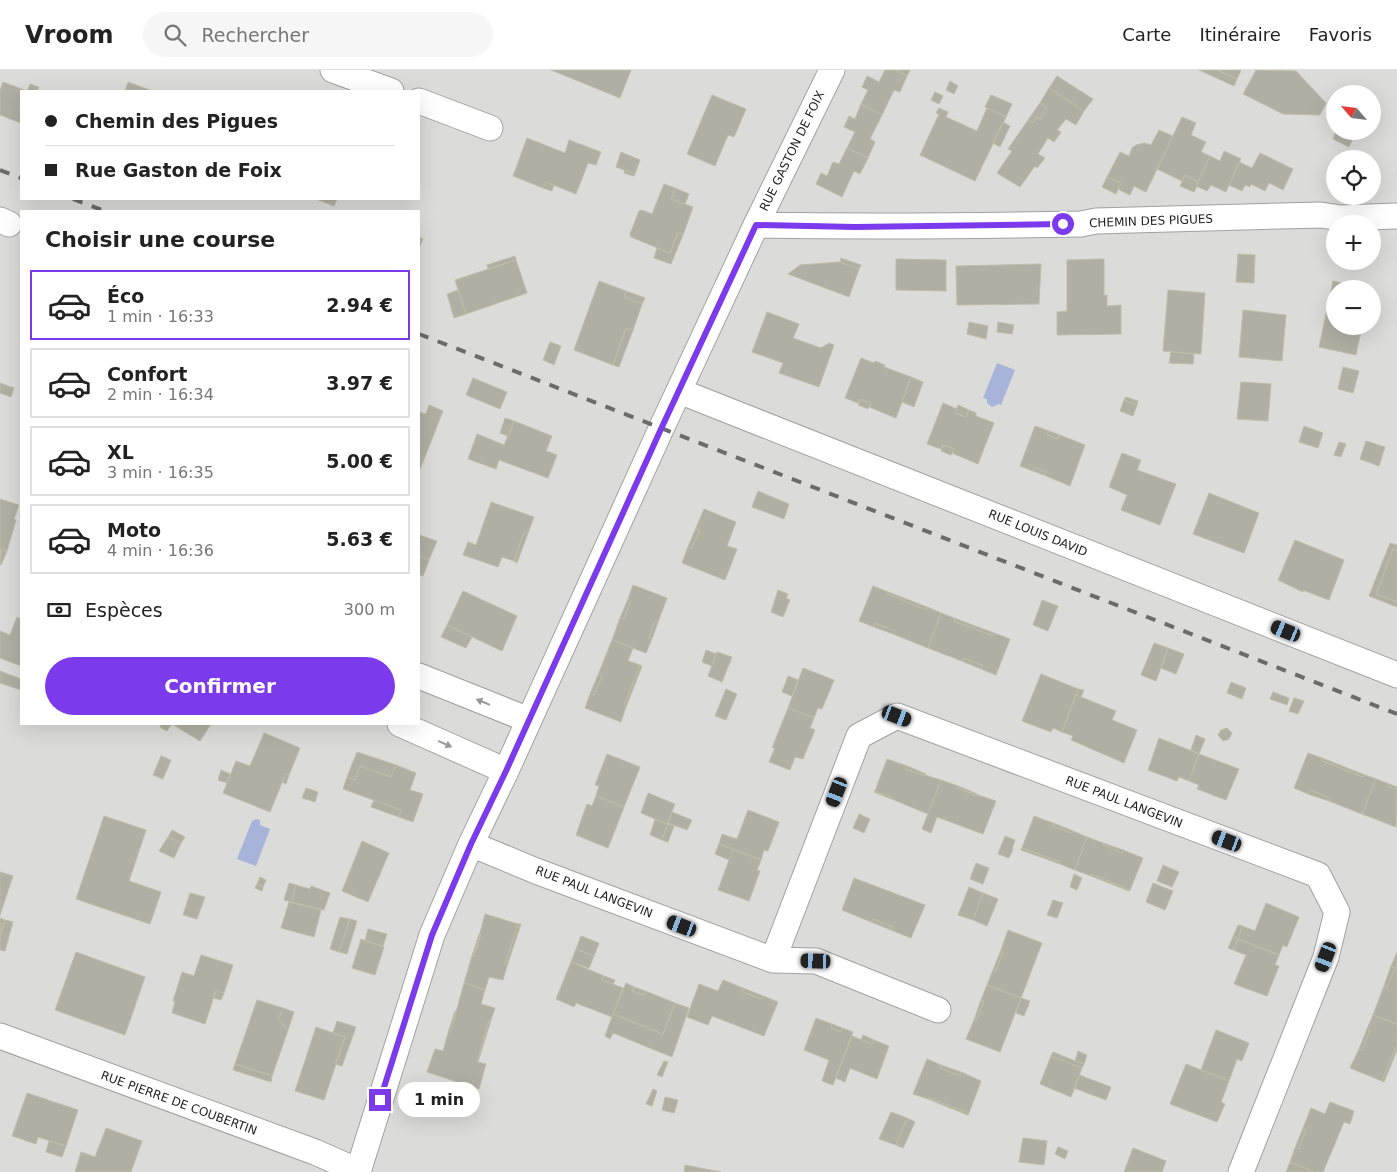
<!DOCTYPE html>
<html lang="fr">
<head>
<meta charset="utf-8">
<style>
	body { margin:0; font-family:"DejaVu Sans",sans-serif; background:#f6f6f6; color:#222; height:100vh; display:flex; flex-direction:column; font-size:19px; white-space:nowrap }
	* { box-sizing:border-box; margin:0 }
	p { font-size:16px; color:#767676 }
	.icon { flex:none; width:28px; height:28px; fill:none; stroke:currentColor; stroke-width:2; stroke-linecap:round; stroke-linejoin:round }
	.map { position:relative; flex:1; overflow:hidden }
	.side { position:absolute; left:20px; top:140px; width:400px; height:515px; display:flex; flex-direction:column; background:#fff; border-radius:0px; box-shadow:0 5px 20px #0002 }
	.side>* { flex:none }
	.guide { position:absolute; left:20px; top:20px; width:400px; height:110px; border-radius:0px; box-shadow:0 5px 20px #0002; display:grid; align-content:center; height:110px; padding:0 25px; background:#fff }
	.needle { width:32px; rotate:298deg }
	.tools { position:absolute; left:1326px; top:15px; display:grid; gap:10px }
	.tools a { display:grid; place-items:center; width:55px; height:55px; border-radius:50%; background:#fff; box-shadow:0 5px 20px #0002; font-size:25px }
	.end { position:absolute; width:22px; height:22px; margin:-11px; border:6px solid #7c3aed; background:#fff; box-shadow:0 0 0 2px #fff }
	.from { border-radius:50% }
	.bubble { position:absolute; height:35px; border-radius:18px; background:#fff; box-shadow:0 5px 20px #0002; font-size:16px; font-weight:700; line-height:35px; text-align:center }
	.car { position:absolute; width:15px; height:30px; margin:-15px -8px; border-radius:6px; box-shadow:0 0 4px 1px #0007; background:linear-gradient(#222 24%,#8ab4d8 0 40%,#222 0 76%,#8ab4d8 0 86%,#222 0) }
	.guide b { display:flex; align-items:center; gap:18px; height:48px; font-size:19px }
	.guide b+b { border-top:1px solid #e0e0e0 }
	.guide i { width:12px; height:12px; background:#222 }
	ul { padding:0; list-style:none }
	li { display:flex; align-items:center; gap:15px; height:70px; margin:0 10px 8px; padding:0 15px; border:2px solid #e0e0e0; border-radius:0px }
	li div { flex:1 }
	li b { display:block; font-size:19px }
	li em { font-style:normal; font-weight:700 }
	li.on { border-color:#7c3aed }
	li>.icon { width:45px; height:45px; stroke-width:1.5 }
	h2 { padding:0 25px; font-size:22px; line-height:60px }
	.pay { display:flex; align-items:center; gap:12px; height:55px; padding:0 25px; font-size:19px }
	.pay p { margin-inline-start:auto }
	.primary-button { display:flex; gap:10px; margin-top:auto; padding:10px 25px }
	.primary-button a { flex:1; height:58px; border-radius:30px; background:#7c3aed; color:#fff; font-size:20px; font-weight:700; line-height:58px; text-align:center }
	header { display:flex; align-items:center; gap:30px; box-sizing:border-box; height:70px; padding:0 25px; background:#fff; border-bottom:1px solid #e0e0e0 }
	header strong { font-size:24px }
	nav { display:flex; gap:28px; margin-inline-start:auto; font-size:18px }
	.search { width:350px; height:45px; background:#f6f6f6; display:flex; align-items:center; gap:12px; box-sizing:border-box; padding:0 18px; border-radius:28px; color:#767676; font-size:19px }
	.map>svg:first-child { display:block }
	.residential { fill:#dbdbda; fill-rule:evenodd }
	.water { fill:#a7b3d8 }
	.building { fill:#afafa3; stroke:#bebda7 }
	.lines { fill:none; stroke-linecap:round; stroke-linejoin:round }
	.minor-casing { stroke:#a1a1a1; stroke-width:27 }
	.minor { stroke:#fff; stroke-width:25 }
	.rail { stroke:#6b6b6b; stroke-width:4; stroke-dasharray:10 10; stroke-linecap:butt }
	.oneway { fill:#999 }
	.route { stroke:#7c3aed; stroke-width:6 }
	.labels { text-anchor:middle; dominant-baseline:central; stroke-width:4; stroke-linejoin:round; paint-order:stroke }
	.street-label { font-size:12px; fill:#1d1d1d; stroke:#fff }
</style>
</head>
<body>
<header>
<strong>Vroom</strong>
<div class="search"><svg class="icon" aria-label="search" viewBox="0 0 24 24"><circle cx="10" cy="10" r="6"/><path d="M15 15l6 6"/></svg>Rechercher</div>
<nav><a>Carte</a><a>Itinéraire</a><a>Favoris</a></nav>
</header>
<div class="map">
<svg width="1397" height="1102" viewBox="0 0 1397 1102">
	<rect width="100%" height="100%" fill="#eceee4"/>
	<path class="residential" d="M0 0H1397V1102H0ZM21 21H419V129H21ZM1335 24H1372V61H1335ZM1335 89H1372V126H1335ZM21 141H419V654H21ZM1335 154H1372V191H1335ZM1335 219H1372V256H1335Z"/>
	<path class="water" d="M997 293 1015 300 1001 335 999 334 992 337 987 333V329L983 328Z
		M256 749 260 750V755L270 759 256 796 237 789 252 751Z"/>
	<path class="building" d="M551 0H631L620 28Z
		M885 0H895L907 6 900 22 894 20 882 45 861 34 868 20 862 17 867 6 879 12Z
		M895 0H910L907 6Z
		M1199 0H1217L1237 9 1234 16Z
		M1217 0H1241L1237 9Z
		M1256 0 1296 1 1326 33 1320 45 1283 44 1243 24Z
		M1057 6 1093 29 1084 41 1049 18Z
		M950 11 958 16 954 24 946 20Z
		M3 12 27 21H21V53L0 45V20Z
		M128 12 152 21H125Z
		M30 14 39 17 37 21H27Z
		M1049 18 1084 41 1076 55 1066 49 1057 60 1061 62 1054 72 1048 68 1038 84 1045 88 1037 98 1035 96 1020 117 997 103 1012 81 1008 79 1028 50 1033 53 1037 47 1040 49 1047 38 1040 33Z
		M935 22 943 26 939 34 931 30Z
		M712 25 746 39 734 67 728 65 715 96 687 84Z
		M991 25 1012 34 1006 47 985 37Z
		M1040 33 1047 38 1040 49 1037 47 1033 53 1028 50Z
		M861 34 882 45 870 69 875 72 868 88 847 78 855 62 844 57 849 46 855 49Z
		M939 38 948 42 946 47 977 61 987 38 1006 47 975 111 920 85 939 44 936 43Z
		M1182 47 1196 53 1191 65 1206 72 1201 82 1210 86 1198 112 1185 105 1182 111 1157 99Z
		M1003 52 1010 56 1000 77 993 73Z
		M1159 60 1173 66 1146 122 1134 116 1130 125 1118 119 1121 113 1107 107 1120 82 1129 86 1132 78 1136 75 1145 73 1151 75Z
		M1336 61H1356L1349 77 1333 69Z
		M527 68 565 83 569 70 601 82 596 95 588 93 576 124 546 112 543 118 513 106Z
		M847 78 868 88 860 104 854 101 842 127 816 114 821 103 827 106 833 92 839 94Z
		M1224 81 1241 89 1226 122 1211 115 1207 121 1196 116 1210 86 1220 91Z
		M621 82 640 90 635 104 616 97Z
		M1260 83 1293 99 1283 120 1269 113 1265 121 1251 114 1250 117 1245 115 1242 121 1229 115 1239 92 1252 98Z
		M625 100 635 104 634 106 624 103Z
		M1185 105 1199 112 1194 122 1180 116Z
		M1107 107 1121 113 1116 124 1102 117Z
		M546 112 554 115 552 121 543 118Z
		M664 114 675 118 671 129 693 137 683 165 678 162 670 183 631 167 630 164 639 141 642 140 652 144Z
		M675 118 689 124 685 134 671 129Z
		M316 129H337L334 136Z
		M678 162 683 165 671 194 654 188 657 178 670 183Z
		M419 167 423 169 419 179Z
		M1238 184 1255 185 1254 213 1236 212Z
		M515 186 516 190 488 199 487 195Z
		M841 188 861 195 859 199 840 192Z
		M896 189 946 190V221L896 220Z
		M1104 189V225H1107V236L1121 235V264L1057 265V242L1067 241V190Z
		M516 190 527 223 466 244 455 210Z
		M840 192 859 199 849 227 788 204 800 195Z
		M1041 194 1039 234 957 235 956 196Z
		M599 211 626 221 624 227 642 234 633 260 626 258 613 295 574 280Z
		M1333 211 1364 218 1335 219V256H1362L1356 285 1319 277Z
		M458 220 466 244 454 248 447 224Z
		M1168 220 1205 223 1201 284 1163 281Z
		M626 221 645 228 642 234 624 227Z
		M1243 240 1286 245 1282 291 1239 287Z
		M767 242 799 254 793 268 821 278 829 273 834 275 819 317 779 303 783 293 752 282Z
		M969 252 988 256 986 269 967 264Z
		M998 252 1014 255 1012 264 997 262Z
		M626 258 633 260 619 297 613 295Z
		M550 272 561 276 554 295 543 290Z
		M1171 282 1194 284 1193 294 1169 293Z
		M861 288 874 293 875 291 885 295 884 297 911 307 896 348 869 337 871 333 860 329 858 333 845 328Z
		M1343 297 1359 301 1353 323 1338 319Z
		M911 307 923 312 914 337 902 332Z
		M473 308 507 322 500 339 466 325Z
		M1241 312 1271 314 1268 351 1237 349Z
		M0 313 14 318 11 327 0 323Z
		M1126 327 1138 331 1137 335 1124 330Z
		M860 329 871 333 868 339 858 335Z
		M1124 330 1137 335 1133 346 1120 341Z
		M943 333 957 339 955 343 966 347 969 340 976 343V346L994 353 978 394 952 383 954 379 943 375 941 379 927 374Z
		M429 335 443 341 419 402V342L426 344Z
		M958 335 969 340 966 347 955 343Z
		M505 348 514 351 508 366 500 363Z
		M514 351 552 366 546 381 557 385 548 408 499 390 496 399 468 389 477 364 504 375Z
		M1035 356 1049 361 1047 365 1058 369 1060 365 1085 375 1070 416 1044 405 1046 402 1034 397 1033 401 1020 396Z
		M1304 356 1323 363 1318 378 1299 372Z
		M1049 361 1060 365 1058 369 1047 365Z
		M1366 371 1385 377 1379 396 1360 389Z
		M1339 372 1346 374 1341 387 1334 385Z
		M943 375 954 379 951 385 941 381Z
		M1122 383 1141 390 1137 400 1176 414 1160 455 1121 440 1127 425 1109 417Z
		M1034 397 1046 402 1044 405 1033 401Z
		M758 421 789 434 784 449 752 437Z
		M1209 423 1259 443 1244 483 1193 464Z
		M0 429 19 435 14 449 16 450 7 481 1 479 0 481Z
		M491 432 534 447 528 463 524 462 514 491 502 487 498 497 463 485 468 472 476 475Z
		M704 439 736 452 727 476 737 479 725 510 682 493 688 477 691 479 700 460 696 458Z
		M696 458 700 460 691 479 688 477Z
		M524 462 528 463 517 493 514 491Z
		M419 465 437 471 429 490 419 486Z
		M1295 470 1344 490 1329 530 1303 520V522L1278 510Z
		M1390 473 1397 475V481L1393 479 1376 524 1397 532V537L1369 526Z
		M1 479 7 481 1 495H0Z
		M1393 479 1397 481V532L1376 524Z
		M419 486 429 490 423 506 419 505Z
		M633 515 667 528 658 552 655 551 649 567 652 569 646 583 612 570 620 548 624 549 631 530 628 529Z
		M873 516 888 522 887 524 927 540V537L941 543 928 578 893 564 895 561 875 553 874 557 859 551Z
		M778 520 788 524 786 528 790 530 783 547 771 542Z
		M463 521 517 546 502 581 447 555Z
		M888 522 927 537V540L887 524Z
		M628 529 631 530 624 549 620 548Z
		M1042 530 1058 536 1048 561 1033 555Z
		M941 543 954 548V551L994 566V563L1010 569 996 605 981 599 982 595 963 588 962 591 928 578Z
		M17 547 21 549V596L0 588V561L10 565Z
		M954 548 994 563V566L954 551Z
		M655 551 658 552 652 569 649 567Z
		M875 553 895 561 893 564 874 557Z
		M447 555 472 567 466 578 441 567Z
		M612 570 633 578 628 591 640 595 624 636 626 637 621 652 585 638 590 624 594 625 602 606 598 605Z
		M1154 573 1168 578 1156 611 1141 605Z
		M1168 578 1184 584 1176 604 1161 598Z
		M706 580 716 584 712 596 702 592Z
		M717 582 732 587 722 612 708 606Z
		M963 588 982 595 981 599 962 591Z
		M640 595 642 596 626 637 624 636Z
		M803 598 834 610 822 639 818 638 814 648 788 638Z
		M0 601 21 609V620L0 613Z
		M1041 604 1078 619 1062 662 1053 658 1051 662 1022 651Z
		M598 605 602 606 594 625 590 624Z
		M788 606 798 610 792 626 782 622Z
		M1231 612 1246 618 1242 629 1227 623Z
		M726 619 737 624 726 650 715 646Z
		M1078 619 1084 620 1081 627 1076 625Z
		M1273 622 1289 628 1287 635 1270 629Z
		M1076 625 1116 641 1112 650 1137 660 1124 693 1071 670 1073 666 1062 662Z
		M1294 628 1304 631 1298 644 1289 641Z
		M788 638 814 648 810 658 815 660 803 689 795 687 790 700 769 692 775 678H772Z
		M160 654H211L200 671 172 654 167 661 161 658Z
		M1227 658 1232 663 1229 669 1223 671 1218 665 1221 660Z
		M264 663 300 678 289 705 286 703 270 742 223 723 236 691 250 696Z
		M1196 665 1205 669 1199 684 1191 680Z
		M1159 668 1199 684 1189 711 1179 707 1177 711 1148 700Z
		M357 682 396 695 391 707 360 696 355 710 347 707Z
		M1308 683 1322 688V691L1363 707 1365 705 1376 709 1362 744 1329 731 1330 728 1310 720 1308 724 1294 718Z
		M607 684 640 697 624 737 596 726 599 716 595 715Z
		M1199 684 1239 699 1226 730 1197 719 1199 715 1189 711Z
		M161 686 171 690 163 709 153 705Z
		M1322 688 1365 705 1363 707 1322 691Z
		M887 689 907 696 905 699 941 710 928 744 894 730V728L875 721Z
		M396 695 416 703 410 720 423 724 413 752 399 747 401 740 343 719 347 707 355 710 360 696 391 707Z
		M907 696 926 704 925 706 905 699Z
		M221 700 230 704 227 713 218 710Z
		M286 703 289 705 286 714 282 712Z
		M1376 709 1389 714 1388 716 1397 720 1396 757 1362 744Z
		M941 710 958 716 957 718 996 731 983 764 937 747 931 763 922 759Z
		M1389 714 1397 717V720L1388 716Z
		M958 716 977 724 976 726 957 718Z
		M306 718 318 722 315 732 302 728Z
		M1310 720 1330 728 1329 731 1308 724Z
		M875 721 894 728V730L874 722Z
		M648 723 675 734 667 754 641 743Z
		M596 726 624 737 608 778 576 765 587 734 592 736Z
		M374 730 401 740 399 747 371 737Z
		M748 740 779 752 768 781 764 780 761 790 719 774 722 764 737 769Z
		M672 742 692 750 687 760 668 753Z
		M859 744 870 749 864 763 853 758Z
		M104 746 146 760 129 811 161 822 150 854 76 829Z
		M1034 746 1053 753V756L1071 763 1073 761 1087 767 1075 800 1060 794V792L1022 778Z
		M655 749 668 754 662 770 650 765Z
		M1053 753 1073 761 1071 763 1053 756Z
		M668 754 674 756 668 772 662 770Z
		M172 760 185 767 181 773 168 767Z
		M1005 766 1015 770 1012 779H1013L1009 788 998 784Z
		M168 767 181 773 174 788 159 781Z
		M1087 767 1103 773V775L1122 783 1123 780 1143 788 1130 820 1091 804V806L1075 800Z
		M362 771 389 783 368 832 342 821Z
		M1103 773 1123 780 1122 783 1103 775Z
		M719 774 733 779 729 790 715 784Z
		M1022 778 1060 792V794L1021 780Z
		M733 779 761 790 757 800 760 801 749 831 718 820Z
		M976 793 989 798 983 814 970 809Z
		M1163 795 1179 802 1172 817 1157 811Z
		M0 802 13 806 0 845Z
		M1074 804 1082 808 1077 820 1070 817Z
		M1091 804 1130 820 1129 821 1091 806Z
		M260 807 266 810 263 817 257 814Z
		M854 808 925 835 911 868 891 860 893 857 873 849 871 852 842 840Z
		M289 813 296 815 291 832 284 830Z
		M1153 813 1173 821 1165 840 1146 832Z
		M257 814 263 817 262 821 255 818Z
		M296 815 310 819 311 816 330 823 324 840 291 832Z
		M969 817 983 823 973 850 958 845Z
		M190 823 205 827 197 849 183 845Z
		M983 823 998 829 987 856 973 850Z
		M1053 830 1063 833 1057 848 1047 845Z
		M289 832 321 840 314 867 281 858Z
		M1266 833 1299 847 1287 877 1283 875 1279 885 1238 869 1242 856 1255 861Z
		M485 844 518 854 505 895 507 896 503 910 489 907 485 920 464 913 472 886H474Z
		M340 847 350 849 339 882 330 879Z
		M0 848 5 850 0 866Z
		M350 849 357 851 347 884 339 882Z
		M873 849 893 857 891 860 871 852Z
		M5 850 13 852 5 881 0 880V866Z
		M518 854H521L507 896 505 895Z
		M1238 855 1242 856 1238 869 1233 867Z
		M368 859 387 864 383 876 365 871Z
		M1008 860 1042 873 1021 928 987 915 993 900 996 901 1003 881 1001 880Z
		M479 864 481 865 474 886H472Z
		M581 866 599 873 594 886 576 879Z
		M1233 867 1238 869 1233 880 1228 878Z
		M361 869 384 877 375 905 352 898Z
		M1238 869 1279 885 1275 895 1279 896 1267 926 1234 914 1246 885 1233 880Z
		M576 879 594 886 589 898 571 892Z
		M1001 880 1003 881 996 901 993 900Z
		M76 882 145 907 125 965 55 940Z
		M1397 882V954L1373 945 1384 916 1387 917 1395 898 1391 896Z
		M201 885 233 895 224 923 216 920 205 954 172 943 175 931H173L182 902 194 906Z
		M571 892 604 906 602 910 623 918 612 947 576 933 574 937 556 929Z
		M1391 896 1395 898 1387 917 1384 916Z
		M604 906 615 910 613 914 602 910Z
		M723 910 743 918 742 922 762 929 763 926 778 932 764 966 712 946 708 955 687 947 699 914 718 921Z
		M464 913 485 920 481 934 495 938 491 950H489L477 992 486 994 479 1019 427 1002 435 979 443 981 449 960 451 961Z
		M626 913 634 917 632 921 644 925 645 921 675 933 663 964 613 944Z
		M987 915 1021 928 1000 982 966 969 974 950 976 951 984 931 981 930Z
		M634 917 645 921 644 925 632 921Z
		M743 918 763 926 762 929 742 922Z
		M216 920 224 923 221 930 214 928Z
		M1021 928 1030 931 1024 946 1016 943Z
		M257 930 283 938 278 949 288 960 272 1006 235 994Z
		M981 930 984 931 976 951 974 950Z
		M675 933 689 938 672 987 613 963 610 969 605 966 613 944 663 964Z
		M283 938 294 942 288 960 278 949Z
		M455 941 456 942 451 961 449 960Z
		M1373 945 1397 954V974L1382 1011 1350 998 1359 979 1362 980 1370 960 1367 959Z
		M816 948 832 954 831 958 841 962 842 958 853 962 833 1015 822 1011 829 990 804 980Z
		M489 950H491L478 992H477Z
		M337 951 356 957 342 996 335 994 345 967 333 963Z
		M832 954 842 958 841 962 831 958Z
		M316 957 345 967 324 1030 295 1021Z
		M1367 959 1370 960 1362 980 1359 979Z
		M1216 960 1249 973 1242 991 1237 989 1229 1011 1201 1000Z
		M863 965 874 970 872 974 861 970Z
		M852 966 872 974 874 970 889 976 877 1009 850 998 845 1012 836 1008Z
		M1397 974V980L1384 1012 1382 1011Z
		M1078 981 1087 985 1084 994 1075 991Z
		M1053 982 1075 991 1084 994 1082 998 1051 986Z
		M1051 986 1082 998 1071 1027 1040 1014Z
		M927 989 941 995 940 998 960 1006 961 1002 981 1011 969 1043 929 1028 928 1029 913 1024Z
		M664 991 668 992 662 1007 657 1005Z
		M235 994 272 1006 271 1012 233 1000Z
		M1186 994 1229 1011 1221 1032 1225 1034 1217 1052 1170 1034Z
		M941 995 961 1002 960 1006 940 998Z
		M1079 1005 1111 1017 1106 1030 1074 1018Z
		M653 1019 657 1021 652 1036 646 1034Z
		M27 1023 78 1040 66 1076 38 1067 36 1074 12 1066Z
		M665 1027 678 1030 674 1043 662 1040Z
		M929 1028 969 1043 968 1045 928 1029Z
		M1330 1032 1354 1041 1350 1054 1344 1052 1323 1102H1314L1290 1092 1295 1078 1299 1079 1306 1059 1303 1058 1311 1038 1325 1044Z
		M891 1042 907 1048 896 1075 879 1069Z
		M907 1048 915 1052 903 1078 896 1075Z
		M106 1058 142 1071 131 1102H75L81 1082 95 1087Z
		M1303 1058 1306 1059 1299 1079 1295 1078Z
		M1023 1068 1047 1071 1044 1095 1019 1092Z
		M49 1071 66 1076 62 1087 46 1082Z
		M1058 1077 1068 1081 1065 1089 1055 1084Z
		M1133 1078 1166 1091 1162 1102H1124Z
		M1290 1092 1314 1102H1286Z
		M685 1095 721 1102H684Z"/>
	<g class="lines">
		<defs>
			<path id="minor" d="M333 0 391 21
				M419 31 490 58
				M0 150 9 154
				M756 155C864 157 972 156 1081 154L1096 151 1321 145 1340 148 1397 146
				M679 321 1397 605
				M419 606 529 650
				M400 654 506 701
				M471 774 536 801 773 890 859 666 897 646 1318 805 1337 842 1326 887 1241 1102
				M773 890 816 891 938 940
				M0 966 315 1082 358 1101
				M358 1102 432 865 471 774 506 701 661 359 756 155 832 0"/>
		</defs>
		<use href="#minor" class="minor-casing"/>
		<use href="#minor" class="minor"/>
		<path class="rail" d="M0 100 21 108
			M73 129 105 141
			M419 264 1397 644"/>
	</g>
	<defs><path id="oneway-solid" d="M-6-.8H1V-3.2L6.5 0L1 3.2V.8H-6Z" transform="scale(1.25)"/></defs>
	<g class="oneway">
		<use href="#oneway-solid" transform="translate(483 632) rotate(-158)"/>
		<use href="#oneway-solid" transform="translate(445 674) rotate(24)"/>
	</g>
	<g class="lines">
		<path class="route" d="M380 1030 432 865 471 774 506 701 661 359 756 155 855 157 1063 154"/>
	</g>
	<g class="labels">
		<g class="street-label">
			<text transform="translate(792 81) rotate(-64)">RUE GASTON DE FOIX</text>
			<text transform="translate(1151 151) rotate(-2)">CHEMIN DES PIGUES</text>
			<text transform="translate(1038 463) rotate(22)">RUE LOUIS DAVID</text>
			<text transform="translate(1124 732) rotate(21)">RUE PAUL LANGEVIN</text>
			<text transform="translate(594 822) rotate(21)">RUE PAUL LANGEVIN</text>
			<text transform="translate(179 1033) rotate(20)">RUE PIERRE DE COUBERTIN</text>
		</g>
	</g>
</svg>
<div class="tools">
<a><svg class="needle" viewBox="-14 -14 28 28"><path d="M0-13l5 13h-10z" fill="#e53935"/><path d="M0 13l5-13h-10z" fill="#767676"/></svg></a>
<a><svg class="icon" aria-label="locate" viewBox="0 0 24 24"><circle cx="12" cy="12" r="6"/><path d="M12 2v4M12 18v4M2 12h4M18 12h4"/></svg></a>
<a>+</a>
<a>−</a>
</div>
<i class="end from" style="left:1063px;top:154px"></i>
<i class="end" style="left:380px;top:1030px"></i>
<div class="bubble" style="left:398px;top:1012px;width:82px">1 min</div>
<i class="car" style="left:1286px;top:561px;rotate:292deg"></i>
<i class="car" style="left:897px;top:646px;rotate:111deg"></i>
<i class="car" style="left:837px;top:722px;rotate:201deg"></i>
<i class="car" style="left:1227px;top:771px;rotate:291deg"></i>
<i class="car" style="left:682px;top:856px;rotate:291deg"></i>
<i class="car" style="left:1326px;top:887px;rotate:201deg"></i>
<i class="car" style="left:816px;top:891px;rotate:272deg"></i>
<div class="guide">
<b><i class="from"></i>Chemin des Pigues</b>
<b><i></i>Rue Gaston de Foix</b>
</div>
<section class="side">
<h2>Choisir une course</h2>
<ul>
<li class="on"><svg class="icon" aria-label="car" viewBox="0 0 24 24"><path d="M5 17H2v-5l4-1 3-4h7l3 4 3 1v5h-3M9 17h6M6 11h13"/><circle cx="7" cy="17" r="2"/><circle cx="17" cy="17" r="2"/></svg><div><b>Éco</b><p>1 min · 16:33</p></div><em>2.94 €</em></li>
<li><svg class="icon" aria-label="car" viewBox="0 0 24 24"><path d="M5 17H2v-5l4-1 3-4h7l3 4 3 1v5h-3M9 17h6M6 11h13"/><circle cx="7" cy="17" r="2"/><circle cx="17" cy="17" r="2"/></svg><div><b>Confort</b><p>2 min · 16:34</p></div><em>3.97 €</em></li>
<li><svg class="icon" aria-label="car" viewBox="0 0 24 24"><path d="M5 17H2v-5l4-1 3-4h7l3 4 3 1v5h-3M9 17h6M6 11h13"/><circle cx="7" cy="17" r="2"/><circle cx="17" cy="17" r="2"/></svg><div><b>XL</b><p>3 min · 16:35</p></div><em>5.00 €</em></li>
<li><svg class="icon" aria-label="car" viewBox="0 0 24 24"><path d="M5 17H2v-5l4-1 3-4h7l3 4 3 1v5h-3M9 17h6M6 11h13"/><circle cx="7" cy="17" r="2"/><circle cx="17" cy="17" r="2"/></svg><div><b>Moto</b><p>4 min · 16:36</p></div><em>5.63 €</em></li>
</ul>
<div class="pay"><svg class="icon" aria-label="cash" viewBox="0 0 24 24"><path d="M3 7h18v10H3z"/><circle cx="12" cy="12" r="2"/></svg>Espèces<p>300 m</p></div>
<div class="primary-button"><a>Confirmer</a></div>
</section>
</div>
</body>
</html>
